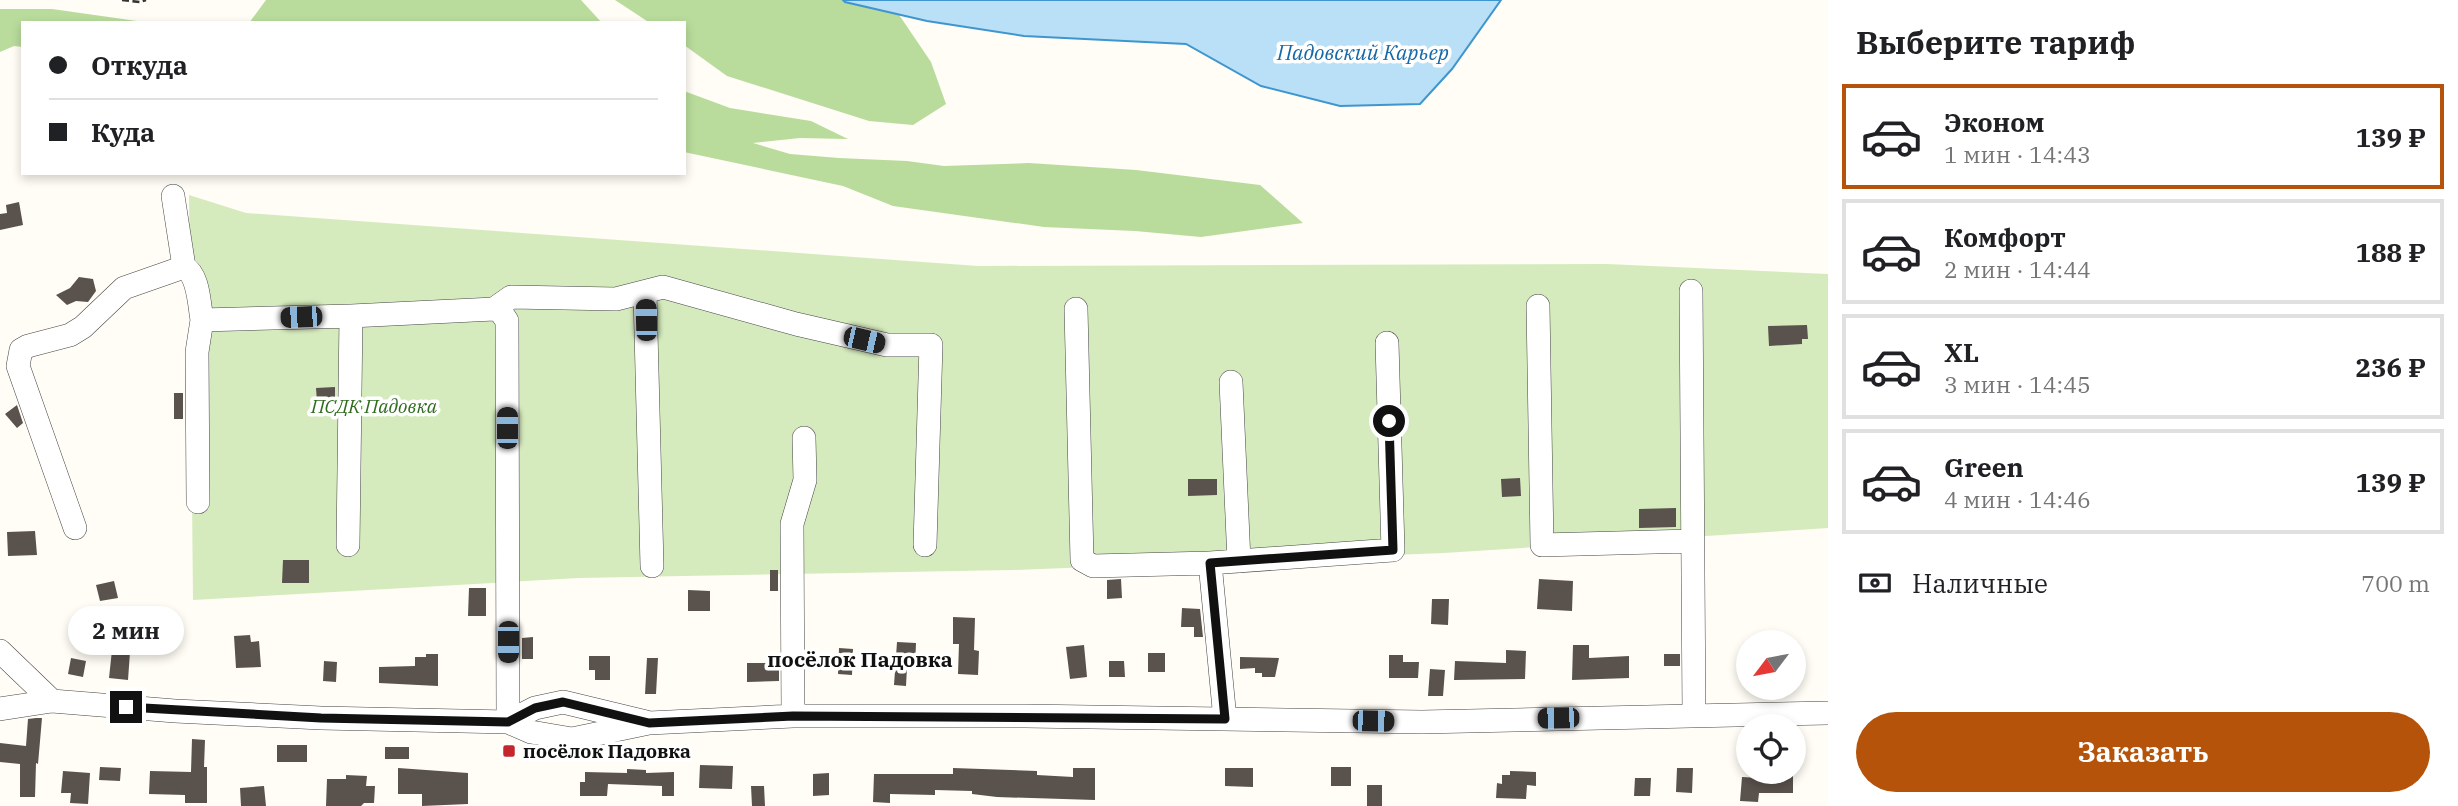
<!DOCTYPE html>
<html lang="ru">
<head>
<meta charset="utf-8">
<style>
	body { margin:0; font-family:"IBM Plex Serif",serif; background:#f2f2f2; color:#202124; height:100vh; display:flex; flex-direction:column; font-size:26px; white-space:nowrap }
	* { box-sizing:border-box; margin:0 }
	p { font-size:23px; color:#757577 }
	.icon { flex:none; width:38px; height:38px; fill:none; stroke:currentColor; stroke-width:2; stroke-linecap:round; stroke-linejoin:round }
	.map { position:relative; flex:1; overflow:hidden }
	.drawer { display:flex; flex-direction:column; background:#fff; width:630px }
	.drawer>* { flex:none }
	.guide { position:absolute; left:21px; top:21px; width:665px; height:154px; border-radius:0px; box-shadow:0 4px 10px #0003; display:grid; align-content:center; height:154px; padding:0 28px; background:#fff }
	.needle { width:46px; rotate:238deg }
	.tools { position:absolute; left:1736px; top:630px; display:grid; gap:14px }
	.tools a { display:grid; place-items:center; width:70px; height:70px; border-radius:50%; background:#fff; box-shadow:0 4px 10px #0003; font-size:35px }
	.end { position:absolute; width:32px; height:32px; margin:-16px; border:9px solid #111; background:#fff; box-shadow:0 0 0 4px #fff }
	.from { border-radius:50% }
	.bubble { position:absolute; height:49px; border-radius:24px; background:#fff; box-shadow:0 4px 10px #0003; font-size:23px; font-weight:700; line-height:49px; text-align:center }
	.car { position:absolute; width:21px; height:42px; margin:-21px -10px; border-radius:9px; box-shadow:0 0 5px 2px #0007; background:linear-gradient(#222 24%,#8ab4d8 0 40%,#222 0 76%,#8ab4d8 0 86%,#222 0) }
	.guide b { display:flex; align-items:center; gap:24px; height:66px; font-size:26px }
	.guide b+b { border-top:2px solid #e0e0e0 }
	.guide i { width:18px; height:18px; background:#202124 }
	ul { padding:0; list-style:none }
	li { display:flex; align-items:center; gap:21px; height:105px; margin:0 14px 10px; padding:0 14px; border:4px solid #e0e0e0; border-radius:0px }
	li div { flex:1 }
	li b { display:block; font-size:26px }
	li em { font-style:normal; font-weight:700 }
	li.active { border-color:#b45309 }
	li>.icon { width:63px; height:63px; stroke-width:1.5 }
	h2 { padding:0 28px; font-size:32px; line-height:84px }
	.pay { display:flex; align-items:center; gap:18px; height:77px; padding:0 28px; font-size:26px }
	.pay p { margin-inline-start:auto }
	.cta { display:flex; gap:14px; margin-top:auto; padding:14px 28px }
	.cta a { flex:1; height:80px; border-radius:42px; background:#b45309; color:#fff; font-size:28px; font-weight:700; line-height:80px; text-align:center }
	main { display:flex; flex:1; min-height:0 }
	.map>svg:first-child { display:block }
	.green { fill:#d5ebbd }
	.forest { fill:#b9dc9c }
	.water { fill:#b9e0f7; stroke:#3f96cf; stroke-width:2 }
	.building { fill:#5a524d }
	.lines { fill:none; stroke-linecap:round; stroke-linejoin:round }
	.minor-casing { stroke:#444; stroke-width:24 }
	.path { stroke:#333; stroke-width:2.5; stroke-dasharray:7 3.5; stroke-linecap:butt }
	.minor { stroke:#fff; stroke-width:23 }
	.route { stroke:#111; stroke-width:9 }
	.poi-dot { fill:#c4262e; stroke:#fff; stroke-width:2.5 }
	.labels { text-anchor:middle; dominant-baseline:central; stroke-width:7; stroke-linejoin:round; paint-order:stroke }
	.park-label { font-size:19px; font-style:italic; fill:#2f6b1f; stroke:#fff }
	.poi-label { font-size:19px; font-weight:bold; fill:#111; stroke:#fff; text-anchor:start }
	.water-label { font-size:21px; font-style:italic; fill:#1768a6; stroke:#fff }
	.neighbourhood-label { font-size:21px; font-weight:bold; fill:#111; stroke:#fff }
</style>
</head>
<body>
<main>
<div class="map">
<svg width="1828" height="806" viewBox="0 0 1828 806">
	<rect width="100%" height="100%" fill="#fffdf5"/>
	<path class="green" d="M189 195 246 213 978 266 1607 264 1828 274V528L1444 553 1013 570 578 578 193 600Z"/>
	<path class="forest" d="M266 0H581L602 23H249Z
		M615 0H889L931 62 946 104 913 125 869 121 727 76 684 45V23H650Z
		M0 9H52L151 23H23V47L14 46 0 52Z
		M684 91 730 108 811 121 848 139 800 138 753 143 790 154 839 158 907 161 944 166 1029 163 1136 170 1260 185 1303 223 1201 237 1135 231 1044 227 893 206 843 186 684 152Z"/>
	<path class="water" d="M843 0H1501L1452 69 1420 104 1340 106 1261 86 1186 44 1024 36 927 21 845 2Z"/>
	<path class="building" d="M19 202 23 225 0 230V214L7 213 6 205Z
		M79 277 93 279 96 291 88 302 76 301 67 305 56 295 70 288Z
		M1807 325 1808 339H1802V344L1769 346 1768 326Z
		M335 387V402H317L316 388Z
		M174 393H183V419H174Z
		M17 405 23 423 17 428 5 414Z
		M1520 478 1521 496 1502 497 1501 479Z
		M1188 479H1217V495L1188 496Z
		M1676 508V527L1639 528V509Z
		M35 531 37 555 8 556 7 532Z
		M283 560H309V583H282Z
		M770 570H778V591H770Z
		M1121 579 1122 598 1107 599V580Z
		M1539 579 1573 581 1572 611 1537 609Z
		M114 581 118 598 100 601 96 585Z
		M469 588H486V616H468Z
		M688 590 710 591V611H688Z
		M1432 599H1449L1448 625 1431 624Z
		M1182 608 1200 609 1203 637H1194V627H1181Z
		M953 617 975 618 974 650 979 651 978 675 958 674 959 644H953Z
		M250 635 251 642 259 641 261 667 236 668 234 636Z
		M533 637V659H522V638Z
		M897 642 916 643 915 668 907 667 906 686 894 685Z
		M1084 645 1087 677 1070 679 1066 647Z
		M1573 645H1589V658L1629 656V678L1572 680Z
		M839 648 853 649 852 675 838 674Z
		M112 650 130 652 128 680 109 678Z
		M1506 650 1526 651 1525 679 1454 680 1455 661 1506 663Z
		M1148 653H1165V672H1148Z
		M426 654H438V686L379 683V667L415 666V657H426Z
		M1664 654H1680V666H1664Z
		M1389 655H1403V662H1419L1418 678H1389Z
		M589 656H610V680H595V670H589Z
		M1240 657 1279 658 1275 677H1262V673H1255V668L1240 669Z
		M71 658 86 661 83 677 68 674Z
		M647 658H658L656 694H645Z
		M324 661 337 662 336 682 323 681Z
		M1109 661H1124L1125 677H1109Z
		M747 663H779V681L747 682Z
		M1430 669 1445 670 1443 696H1428Z
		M36 718H42L38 764 36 763 35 797H20V764L0 762V743L26 746 28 719Z
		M192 739 205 740 204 767H207V803H185V795L149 794 150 771 191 772Z
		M277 745H307V762H277Z
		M385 747H409V759H385Z
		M700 765 733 766 732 789 699 788Z
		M100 767 121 768 120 781 99 780Z
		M1331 767H1351V786H1331Z
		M398 768 468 773V804L422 806V794H398Z
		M953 768 1037 771V775L1073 777V768H1095V800L997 797 972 794V791L935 790V795L890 794V803L873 802 874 774H953Z
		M1225 768H1253V787L1225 786Z
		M1677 768H1693L1692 793 1676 792Z
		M627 769 646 770V773L674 772V796H662V786L608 784 607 796H580V782H585V772L627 773Z
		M63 771 90 773 88 804 70 803 71 793H61Z
		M1510 771 1536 772V786L1527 785 1526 799 1496 798 1497 783 1502 784V775H1510Z
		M1779 772H1793V793H1759L1758 802 1740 801 1742 777 1779 779Z
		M829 773V795L813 796V774Z
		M346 775 367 776 366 786H375L374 803H364L361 806H326L327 779H346Z
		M1635 778H1651L1650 796H1634Z
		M1367 785H1382V806H1367Z
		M264 786 266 806H241L240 788Z
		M751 786H764L765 806H752Z"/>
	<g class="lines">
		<defs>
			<path id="minor" d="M173 196 184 267
				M1691 291 1694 715
				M645 293 652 566
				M1538 306 1542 545 1692 541
				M494 309 511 297 616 299 663 287 796 324 887 345H931L925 545
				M1076 309 1082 560 1093 566 1210 563 1225 719
				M1231 382 1239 561
				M198 502 197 352 202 320 351 316 494 309 501 312 507 321 508 722
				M75 528 18 366 21 350 28 346 70 335 83 327 124 288 184 267C199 275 199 304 202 320
				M348 545 351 316
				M1210 563 1393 550 1387 343
				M0 651 52 701 175 711 321 718 508 722 531 732 572 739 649 723 793 716H1025L1422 722 1828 713
				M0 709 52 701
				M793 716 792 524 805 480 804 438
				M508 722 535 708 563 702 646 722"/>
		</defs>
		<use href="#minor" class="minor-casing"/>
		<path class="path" d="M122 0 140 2 146 0"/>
		<use href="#minor" class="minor"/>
	</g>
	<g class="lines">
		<path class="route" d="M126 707 321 718 508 722 535 708 563 702 649 723 793 716 1225 719 1210 563 1393 550 1389 421"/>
	</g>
	<rect class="poi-dot" x="502" y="744" width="14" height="14" rx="3.5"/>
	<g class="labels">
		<g class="park-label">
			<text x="374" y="406">ПСДК Падовка</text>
		</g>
		<g class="poi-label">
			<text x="523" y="751">посёлок Падовка</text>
		</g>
		<g class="water-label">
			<text x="1363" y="52">Падовский Карьер</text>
		</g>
		<g class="neighbourhood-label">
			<text x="860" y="659">посёлок Падовка</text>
		</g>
	</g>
</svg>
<div class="tools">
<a><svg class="needle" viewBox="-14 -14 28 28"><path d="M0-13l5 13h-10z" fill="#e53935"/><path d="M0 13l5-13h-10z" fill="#757577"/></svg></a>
<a><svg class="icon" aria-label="locate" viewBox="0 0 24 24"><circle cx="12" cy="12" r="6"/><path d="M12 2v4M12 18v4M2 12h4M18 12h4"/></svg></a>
</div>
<i class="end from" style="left:1389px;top:421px"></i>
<i class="end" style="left:126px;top:707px"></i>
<div class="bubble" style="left:68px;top:606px;width:116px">2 мин</div>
<i class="car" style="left:301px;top:317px;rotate:268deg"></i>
<i class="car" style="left:646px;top:320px;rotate:359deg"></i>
<i class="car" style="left:864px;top:340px;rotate:103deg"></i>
<i class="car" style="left:507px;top:428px;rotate:0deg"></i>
<i class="car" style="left:508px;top:642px;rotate:180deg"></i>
<i class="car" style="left:1558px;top:718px;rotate:269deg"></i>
<i class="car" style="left:1373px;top:721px;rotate:91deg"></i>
<div class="guide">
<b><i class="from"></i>Откуда</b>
<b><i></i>Куда</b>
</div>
</div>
<section class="drawer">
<h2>Выберите тариф</h2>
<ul>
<li class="active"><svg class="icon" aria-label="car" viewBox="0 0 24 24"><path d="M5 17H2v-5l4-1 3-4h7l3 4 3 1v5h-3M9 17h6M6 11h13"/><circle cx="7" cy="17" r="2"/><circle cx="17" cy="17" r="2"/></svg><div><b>Эконом</b><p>1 мин · 14:43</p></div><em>139 ₽</em></li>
<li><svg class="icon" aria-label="car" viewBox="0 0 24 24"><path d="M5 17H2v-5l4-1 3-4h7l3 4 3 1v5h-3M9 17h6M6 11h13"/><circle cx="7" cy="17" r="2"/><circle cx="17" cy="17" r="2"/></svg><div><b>Комфорт</b><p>2 мин · 14:44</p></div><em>188 ₽</em></li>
<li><svg class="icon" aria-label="car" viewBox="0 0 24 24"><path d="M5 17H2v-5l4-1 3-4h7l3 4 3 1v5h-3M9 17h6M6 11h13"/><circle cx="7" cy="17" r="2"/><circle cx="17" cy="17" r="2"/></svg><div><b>XL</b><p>3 мин · 14:45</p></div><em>236 ₽</em></li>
<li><svg class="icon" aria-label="car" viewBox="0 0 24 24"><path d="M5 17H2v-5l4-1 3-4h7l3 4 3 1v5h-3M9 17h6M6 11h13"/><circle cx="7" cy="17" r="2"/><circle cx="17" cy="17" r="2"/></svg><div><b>Green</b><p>4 мин · 14:46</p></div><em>139 ₽</em></li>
</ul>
<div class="pay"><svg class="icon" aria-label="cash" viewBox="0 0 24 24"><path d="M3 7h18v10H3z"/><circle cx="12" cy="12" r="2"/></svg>Наличные<p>700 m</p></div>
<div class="cta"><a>Заказать</a></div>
</section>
</main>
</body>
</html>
